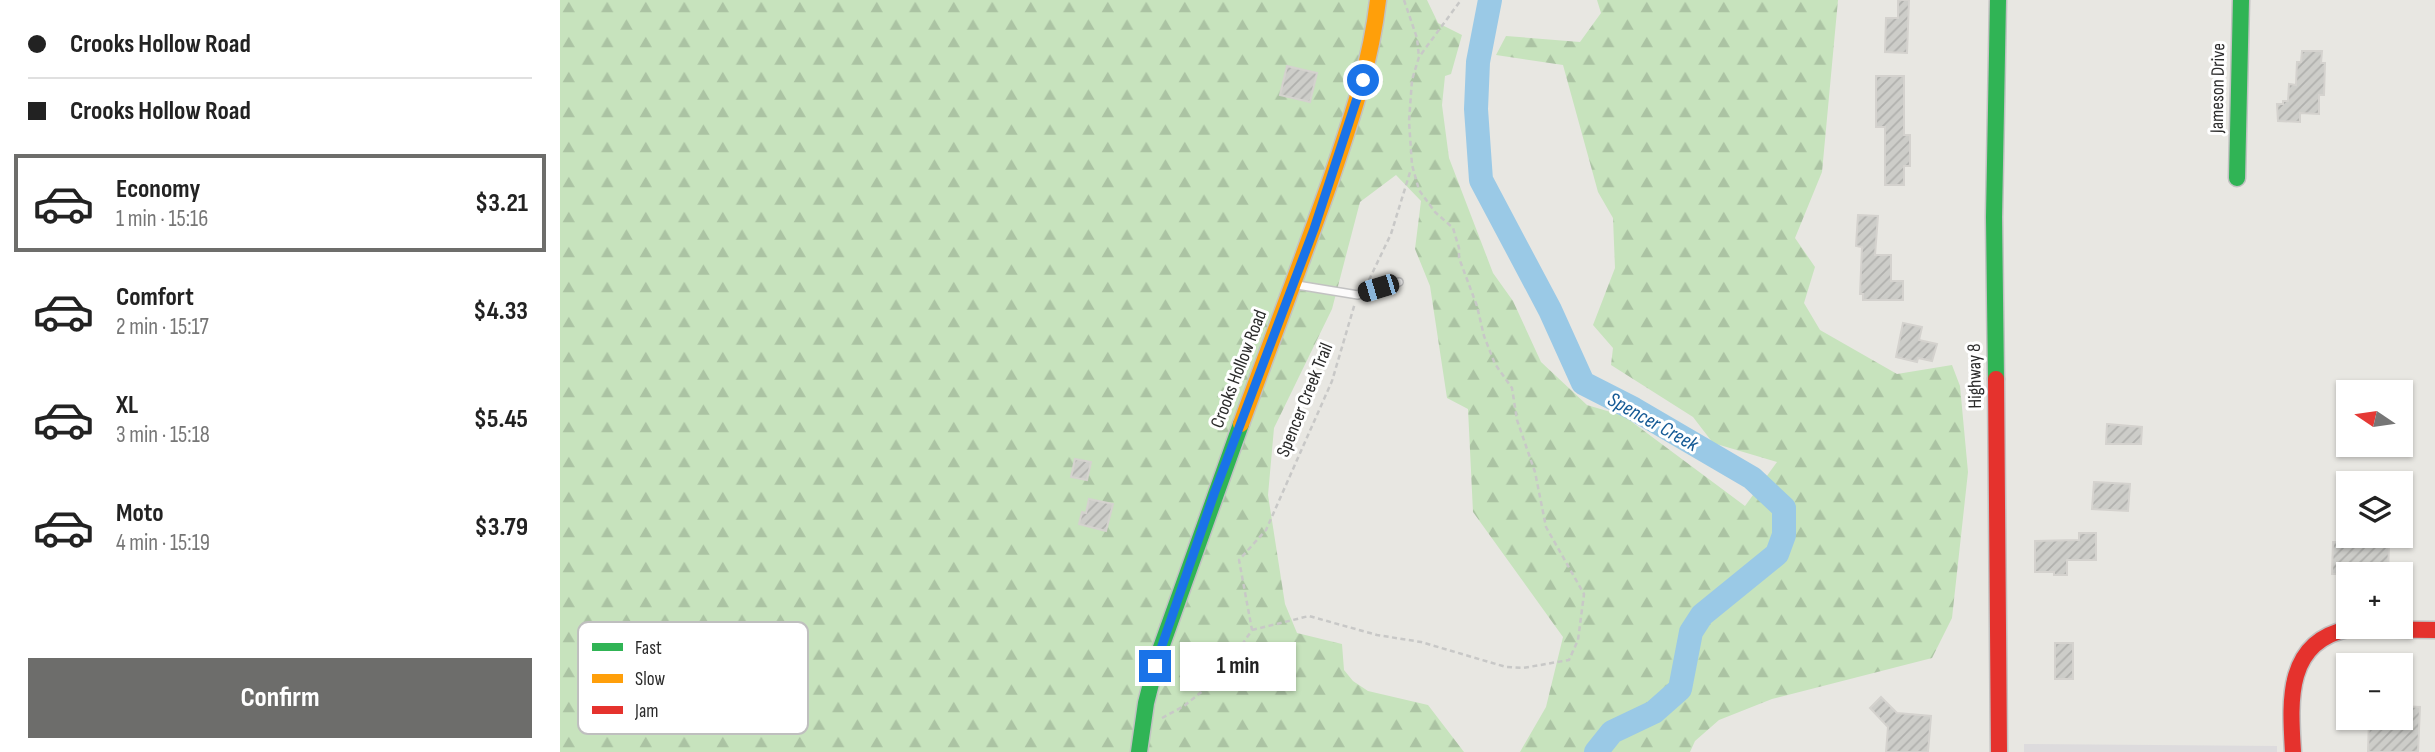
<!DOCTYPE html>
<html lang="en">
<head>
<meta charset="utf-8">
<style>
	body { margin:0; font-family:"Sofia Sans Condensed",sans-serif; background:#f6f6f6; color:#222; height:100vh; display:flex; flex-direction:column; font-size:26px; white-space:nowrap }
	* { box-sizing:border-box; margin:0 }
	p { font-size:23px; color:#767676 }
	.icon { flex:none; width:38px; height:38px; fill:none; stroke:currentColor; stroke-width:2; stroke-linecap:round; stroke-linejoin:round }
	.map { position:relative; flex:1; overflow:hidden }
	.drawer { display:flex; flex-direction:column; background:#fff; width:560px }
	.drawer>* { flex:none }
	.guide { display:grid; align-content:center; height:154px; padding:0 28px; background:#fff }
	.needle { width:46px; rotate:283deg }
	.tools { position:absolute; left:1776px; top:380px; display:grid; gap:14px }
	.tools a { display:grid; place-items:center; width:77px; height:77px; border-radius:0px; background:#fff; box-shadow:0 2px 5px #0004; font-size:35px }
	.end { position:absolute; width:32px; height:32px; margin:-16px; border:9px solid #1a73e8; background:#fff; box-shadow:0 0 0 4px #fff }
	.from { border-radius:50% }
	.bubble { position:absolute; height:49px; border-radius:0px; background:#fff; box-shadow:0 2px 5px #0004; font-size:23px; font-weight:700; line-height:49px; text-align:center }
	.car { position:absolute; width:21px; height:42px; margin:-21px -10px; border-radius:9px; box-shadow:0 0 5px 2px #0007; background:linear-gradient(#222 24%,#8ab4d8 0 40%,#222 0 76%,#8ab4d8 0 86%,#222 0) }
	.guide b { display:flex; align-items:center; gap:24px; height:66px; font-size:26px }
	.guide b+b { border-top:2px solid #e0e0e0 }
	.guide i { width:18px; height:18px; background:#222 }
	ul { padding:0; list-style:none }
	li { display:flex; align-items:center; gap:21px; height:98px; margin:0 14px 10px; padding:0 14px; border:4px solid transparent; border-radius:0px }
	li div { flex:1 }
	li b { display:block; font-size:26px }
	li em { font-style:normal; font-weight:700 }
	li.on { border-color:#6d6d6b }
	li>.icon { width:63px; height:63px; stroke-width:1.5 }
	.action { display:flex; gap:14px; margin-top:auto; padding:14px 28px }
	.action a { flex:1; height:80px; border-radius:0px; background:#6d6d6b; color:#fff; font-size:28px; font-weight:700; line-height:80px; text-align:center }
	main { display:flex; flex:1; min-height:0 }
	.map>svg:first-child { display:block }
	.industrial { fill:#dddbdd }
	.forest { fill:url(#forest-firs) }
	.lines { fill:none; stroke-linecap:round; stroke-linejoin:round }
	.river { stroke:#9ac9e6; stroke-width:24 }
	.building { fill:url(#building-hatch); stroke:#d4d2ce; stroke-width:2 }
	.lane-casing { stroke:#c2c2c2; stroke-width:10 }
	.fast-casing { stroke:#c2c2c2; stroke-width:19 }
	.slow-casing { stroke:#c2c2c2; stroke-width:19 }
	.jam-casing { stroke:#c2c2c2; stroke-width:19 }
	.path { stroke:#c8c8c7; stroke-width:2.5; stroke-dasharray:5 3.5; stroke-linecap:butt }
	.lane { stroke:#fcfbfb; stroke-width:7 }
	.fast { stroke:#30b455; stroke-width:16 }
	.slow { stroke:#ff9f0a; stroke-width:16 }
	.jam { stroke:#e5322d; stroke-width:16 }
	.route { stroke:#1a73e8; stroke-width:9 }
	.labels { text-anchor:middle; dominant-baseline:central; stroke-width:6; stroke-linejoin:round; paint-order:stroke }
	.street-label { font-size:19px; fill:#2b2b2b; stroke:#fff }
	.water-label { font-size:21px; font-style:italic; fill:#155a95; stroke:#fff }
	.key { fill:#fff; stroke:#bfbfbf; stroke-width:2 }
	.key-label { font-size:19px; fill:#2b2b2b }
</style>
</head>
<body>
<main>
<section class="drawer">
<div class="guide">
<b><i class="from"></i>Crooks Hollow Road</b>
<b><i></i>Crooks Hollow Road</b>
</div>
<ul>
<li class="on"><svg class="icon" aria-label="car" viewBox="0 0 24 24"><path d="M5 17H2v-5l4-1 3-4h7l3 4 3 1v5h-3M9 17h6M6 11h13"/><circle cx="7" cy="17" r="2"/><circle cx="17" cy="17" r="2"/></svg><div><b>Economy</b><p>1 min · 15:16</p></div><em>$3.21</em></li>
<li><svg class="icon" aria-label="car" viewBox="0 0 24 24"><path d="M5 17H2v-5l4-1 3-4h7l3 4 3 1v5h-3M9 17h6M6 11h13"/><circle cx="7" cy="17" r="2"/><circle cx="17" cy="17" r="2"/></svg><div><b>Comfort</b><p>2 min · 15:17</p></div><em>$4.33</em></li>
<li><svg class="icon" aria-label="car" viewBox="0 0 24 24"><path d="M5 17H2v-5l4-1 3-4h7l3 4 3 1v5h-3M9 17h6M6 11h13"/><circle cx="7" cy="17" r="2"/><circle cx="17" cy="17" r="2"/></svg><div><b>XL</b><p>3 min · 15:18</p></div><em>$5.45</em></li>
<li><svg class="icon" aria-label="car" viewBox="0 0 24 24"><path d="M5 17H2v-5l4-1 3-4h7l3 4 3 1v5h-3M9 17h6M6 11h13"/><circle cx="7" cy="17" r="2"/><circle cx="17" cy="17" r="2"/></svg><div><b>Moto</b><p>4 min · 15:19</p></div><em>$3.79</em></li>
</ul>
<div class="action"><a>Confirm</a></div>
</section>
<div class="map">
<svg width="1875" height="752" viewBox="0 0 1875 752">
	<defs>
		<pattern id="forest-firs" width="22" height="20" patternUnits="userSpaceOnUse" patternTransform="scale(1.75)"><rect width="22" height="20" fill="#c7e3bd"/><path d="M5 1l3.5 6h-7zM16 11l3.5 6h-7z" fill="#abc3a3"/></pattern>
		<pattern id="building-hatch" width="6" height="6" patternUnits="userSpaceOnUse" patternTransform="scale(1.75)"><rect width="6" height="6" fill="#cdcdc9"/><path d="M-1 1l2-2M0 6l6-6M5 7l2-2" fill="none" stroke="#b0b0ad"/></pattern>
	</defs>
	<rect width="100%" height="100%" fill="#e8e7e2"/>
	<path class="industrial" d="M1464 744 1717 746V752H1464Z"/>
	<path class="forest" d="M0 0H867L878 23 902 35 891 74 885 76 882 105 889 158 933 273 953 301 981 362 1027 405 1064 416 1185 506 1217 462 1153 443 1133 417 1051 365 1053 348 1033 325 1055 268 1053 218 1038 192 1003 65 936 55 946 36 1020 42 1041 13 1037 0H1278L1262 172 1235 238 1255 267 1244 303 1260 330 1337 374 1392 365 1400 386 1408 472 1392 618 1372 658 1212 699 1159 720 1135 741 1130 752H960L986 707 1003 637 913 512 908 409 887 398 870 286 855 249 861 201 836 175 800 202 772 309 714 428 708 495 725 604 737 633 782 644 784 670 793 681 808 691 868 705 904 752H0Z"/>
	<g class="lines">
		<path class="river" d="M930 0 918 62 916 109 921 180 990 310 1023 383 1074 409 1192 478 1224 508V535L1217 554 1142 615 1131 632 1120 689 1094 712 1052 732 1036 752"/>
	</g>
	<path class="building" d="M1338 0H1349L1347 53 1325 52 1326 18H1338Z
		M1742 51H1762L1761 63H1765L1764 95H1759V114L1740 113V122L1718 121 1717 104H1723V101H1728L1729 84 1736 85 1737 62H1741Z
		M727 66 757 73 750 102 720 95Z
		M1316 76H1344V135H1350V166H1344V185H1325V127H1316Z
		M1298 215 1318 216 1315 255H1331V281H1343V300H1303V294H1300L1302 247 1296 246Z
		M1343 323 1362 327 1359 340 1377 344 1372 361 1358 358 1357 362 1336 357Z
		M1547 424 1582 427 1581 444H1546Z
		M515 459 531 462 527 480 511 477Z
		M1534 482 1570 484 1568 511 1532 509Z
		M529 499 553 504 546 531 519 524 522 512 526 513Z
		M1519 533H1536V560H1507V575H1494V572H1475V541L1519 540Z
		M1773 542 1829 544 1828 574H1772Z
		M1495 643H1513V679H1495Z
		M1321 697 1337 713 1371 716 1368 752H1326L1328 727 1310 708Z
		M1841 706 1860 707 1858 752H1808L1809 718H1841Z"/>
	<g class="lines">
		<defs>
			<path id="lane" d="M737 285 798 295 839 282"/>
			<path id="fast" d="M1677 178 1681 0
				M1436 379 1434 217 1438 0
				M579 752 586 703 598 656 681 424"/>
			<path id="slow" d="M681 424C711 342 742 261 771 179 791 120 811 62 818 0"/>
			<path id="jam" d="M1436 379 1439 752
				M1733 752C1730 702 1725 642 1788 629L1875 630"/>
		</defs>
		<use href="#lane" class="lane-casing"/>
		<use href="#fast" class="fast-casing"/>
		<use href="#slow" class="slow-casing"/>
		<use href="#jam" class="jam-casing"/>
		<path class="path" d="M844 0 857 38 859 57
			M809 280 831 234 851 169
			M692 630 749 616 817 635 861 642 946 667 963 668 1009 660 1018 640 1024 594 986 527 975 472 957 420 952 388 935 364 924 336 917 306 899 258V248L893 228 875 212 859 190 852 165 849 121 852 80 859 57 901 0
			M602 718 624 706 660 677 692 630 679 560 706 530 772 381 795 303"/>
		<use href="#lane" class="lane"/>
		<use href="#fast" class="fast"/>
		<use href="#slow" class="slow"/>
		<use href="#jam" class="jam"/>
	</g>
	<g class="lines">
		<path class="route" d="M595 666 654 494 754 229 803 80"/>
	</g>
	<g class="labels">
		<g class="street-label">
			<text transform="translate(1658 88) rotate(-89)">Jameson Drive</text>
			<text transform="translate(679 369) rotate(-69)">Crooks Hollow Road</text>
			<text transform="translate(1415 376) rotate(-91)">Highway 8</text>
			<text transform="translate(745 400) rotate(-68)">Spencer Creek Trail</text>
		</g>
		<g class="water-label">
			<text transform="translate(1093 422) rotate(29)">Spencer Creek</text>
		</g>
	</g>
	<rect x="18" y="622" width="230" height="112" rx="10" class="key"/>
	<rect x="32" y="643" width="31" height="8" fill="#30b455"/>
	<rect x="32" y="674" width="31" height="9" fill="#ff9f0a"/>
	<rect x="32" y="706" width="31" height="8" fill="#e5322d"/>
	<g class="key-label">
		<text x="75" y="654">Fast</text>
		<text x="75" y="685">Slow</text>
		<text x="75" y="717">Jam</text>
	</g>
</svg>
<div class="tools">
<a><svg class="needle" viewBox="-14 -14 28 28"><path d="M0-13l5 13h-10z" fill="#e53935"/><path d="M0 13l5-13h-10z" fill="#767676"/></svg></a>
<a><svg class="icon" aria-label="layers" viewBox="0 0 24 24"><path d="M12 4l9 5-9 5-9-5zM3 14l9 5 9-5"/></svg></a>
<a>+</a>
<a>−</a>
</div>
<i class="end from" style="left:803px;top:80px"></i>
<i class="end" style="left:595px;top:666px"></i>
<div class="bubble" style="left:620px;top:642px;width:116px">1 min</div>
<i class="car" style="left:818px;top:288px;rotate:253deg"></i>
</div>
</main>
</body>
</html>
